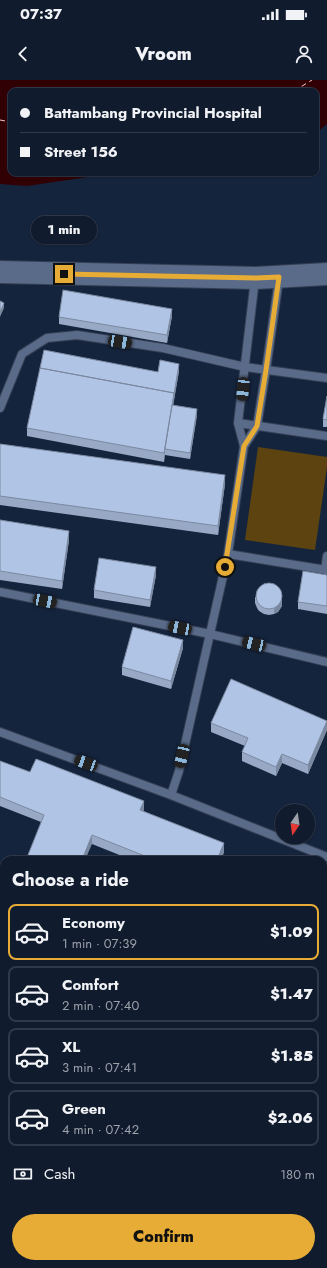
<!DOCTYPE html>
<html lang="en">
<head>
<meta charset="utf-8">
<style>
	body { margin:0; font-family:Jost,sans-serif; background:#192436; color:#f1f3f6; height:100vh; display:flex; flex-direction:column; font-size:15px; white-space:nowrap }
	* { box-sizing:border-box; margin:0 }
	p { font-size:13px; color:#9ca1aa }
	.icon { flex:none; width:22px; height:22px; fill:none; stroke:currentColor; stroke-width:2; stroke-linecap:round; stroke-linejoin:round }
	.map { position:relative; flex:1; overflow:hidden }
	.sheet { position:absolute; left:0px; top:776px; width:327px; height:412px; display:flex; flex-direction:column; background:#101b2e; border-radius:12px 12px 0 0; box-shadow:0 1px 3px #0004,0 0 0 1px #30394a }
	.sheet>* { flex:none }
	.top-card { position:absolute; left:8px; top:8px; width:311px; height:88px; border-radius:8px; box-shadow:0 1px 3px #0004,0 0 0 1px #30394a; display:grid; align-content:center; height:88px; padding:0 12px; background:#101b2e }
	.needle { width:26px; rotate:193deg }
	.buttons { position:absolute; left:275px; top:724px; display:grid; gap:8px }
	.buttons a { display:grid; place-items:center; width:40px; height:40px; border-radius:50%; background:#101b2e; box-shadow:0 1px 3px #0004,0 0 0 1px #30394a; font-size:20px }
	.end { position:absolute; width:18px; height:18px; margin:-9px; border:5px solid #e7ac36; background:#111; box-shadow:0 0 0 2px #111 }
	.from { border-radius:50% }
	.bubble { position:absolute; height:28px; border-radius:14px; background:#101b2e; box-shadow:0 1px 3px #0004,0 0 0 1px #30394a; font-size:13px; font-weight:800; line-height:28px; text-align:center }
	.car { position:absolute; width:12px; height:24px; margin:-12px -6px; border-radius:5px; box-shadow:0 0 3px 1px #0007; background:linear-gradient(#222 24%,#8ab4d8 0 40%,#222 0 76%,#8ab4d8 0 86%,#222 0) }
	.top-card b { display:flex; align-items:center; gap:14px; height:38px; font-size:15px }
	.top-card b+b { border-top:1px solid #30394a }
	.top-card i { width:10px; height:10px; background:#f1f3f6 }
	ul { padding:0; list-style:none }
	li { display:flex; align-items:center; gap:12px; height:56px; margin:0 8px 6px; padding:0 4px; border:2px solid #30394a; border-radius:8px }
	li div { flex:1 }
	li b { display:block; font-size:15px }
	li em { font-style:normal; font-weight:800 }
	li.active { border-color:#e7ac36 }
	li>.icon { width:36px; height:36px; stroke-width:1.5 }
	h2 { padding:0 12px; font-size:18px; line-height:48px }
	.pay { display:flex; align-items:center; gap:10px; height:44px; padding:0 12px; font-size:15px }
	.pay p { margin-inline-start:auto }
	.primary-button { display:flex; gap:8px; margin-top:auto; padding:8px 12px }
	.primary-button a { flex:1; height:46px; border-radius:24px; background:#e7ac36; color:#111; font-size:16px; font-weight:800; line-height:46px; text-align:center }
	.status { display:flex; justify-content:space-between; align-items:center; height:28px; padding:0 20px; background:#101b2e; direction:ltr }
	.status svg { height:11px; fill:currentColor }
	header { display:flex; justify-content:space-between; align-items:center; height:52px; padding:0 12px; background:#101b2e; font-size:18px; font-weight:800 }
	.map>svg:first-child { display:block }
	.green { fill:#5d430f }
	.water { fill:#310005 }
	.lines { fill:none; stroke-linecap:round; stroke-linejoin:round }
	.ferry { stroke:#fcc2c1; stroke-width:1; stroke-dasharray:5 4; stroke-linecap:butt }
	.lane-casing { stroke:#353f53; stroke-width:10 }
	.street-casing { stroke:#353f53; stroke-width:18 }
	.secondary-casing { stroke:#353f53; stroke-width:24 }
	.lane { stroke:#596b89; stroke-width:8 }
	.street { stroke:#596b89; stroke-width:16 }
	.secondary { stroke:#596b89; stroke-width:22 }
	.wall { fill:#97a9c5 }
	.shaded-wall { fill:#7b89a0 }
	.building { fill:#b0c4e5; stroke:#7b89a0 }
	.route { stroke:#e7ac36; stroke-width:5 }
</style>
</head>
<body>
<div class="status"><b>07:37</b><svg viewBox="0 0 49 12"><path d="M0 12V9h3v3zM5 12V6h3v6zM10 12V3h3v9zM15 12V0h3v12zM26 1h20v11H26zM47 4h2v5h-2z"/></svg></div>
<header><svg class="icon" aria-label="back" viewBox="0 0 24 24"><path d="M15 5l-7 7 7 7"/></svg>Vroom<svg class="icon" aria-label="person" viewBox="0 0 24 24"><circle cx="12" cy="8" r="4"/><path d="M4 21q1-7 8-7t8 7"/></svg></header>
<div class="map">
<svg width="327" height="1188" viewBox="0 0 327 1188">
	<rect width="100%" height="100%" fill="#15243d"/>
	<path class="green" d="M258 367 327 377V387L315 470 245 460Z"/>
	<path class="water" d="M0 0H327V44L316 53V11H11V93H115L27 106 0 104Z"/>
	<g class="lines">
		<path class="ferry" d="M294 11 312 0
			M0 40 11 42"/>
		<defs>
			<path id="lane" d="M0 328 22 274 47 258 77 255 163 268 245 287 327 298
				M238 343 327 356
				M244 366 257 346 266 290 279 199
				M228 474 327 490
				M325 490 327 476
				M0 512 210 554 327 582
				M0 652 171 715 327 777
				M171 715 179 691 228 474 244 366 238 343 255 199
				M323 814 327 804"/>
			<path id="street" d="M0 902 4 903
				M323 1040 327 1041
				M323 1139 327 1131
				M301 1188 303 1184"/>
			<path id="secondary" d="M0 192 256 198 327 194"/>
		</defs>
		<use href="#lane" class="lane-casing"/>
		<use href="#street" class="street-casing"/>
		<use href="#secondary" class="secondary-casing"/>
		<use href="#lane" class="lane"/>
		<use href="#street" class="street"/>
		<use href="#secondary" class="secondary"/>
	</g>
	<path class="wall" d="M172 236 167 263 59 244V237Z
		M179 291 173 325 197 335 190 379 165 375V374L164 382 27 356V348L158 292Z
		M327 316V347H323V339Z
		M0 364 225 404 218 455 0 425Z
		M0 440 69 460 62 509 0 500Z
		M156 495 150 527 94 518V510Z
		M327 495V534L298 529V522Z
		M255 517 282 521V526L278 532 274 534 269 535 264 534 259 531 257 528 255 523Z
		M183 568 171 609 122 595V587Z
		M211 643 327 650 308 694 282 683 276 696 242 681V672L245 666 211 652Z
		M0 681 30 692 144 730 143 731 224 772 221 780H132L92 764 41 742 0 726Z
		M327 839V874L323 872V848Z"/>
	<path class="shaded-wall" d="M4 223V228L0 237V232Z
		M172 229V236L167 263V255Z
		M179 284V291L166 369H165L164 382V373L174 313Z
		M197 329V335L190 379V373Z
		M225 395V404L218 455V446Z
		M69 451V460L62 509V501Z
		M156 487V495L150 527V520Z
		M282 516V526L278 532 274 534V529Z
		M183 560V568L171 609V601Z
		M327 641V650L308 694V685Z
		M282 674V683L276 696V687Z
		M144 721V730L140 739V730Z
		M92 755V764L85 780H82Z
		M224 763V772L221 780H217Z"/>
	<path class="building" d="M63 210 172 229 167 255 59 237Z
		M0 221 4 223 0 232Z
		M44 270 158 292 160 280 179 284 174 314V313L40 288Z
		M40 288 174 313 164 373 27 348Z
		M327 316V340L323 339Z
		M172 325 197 329 190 373 165 369Z
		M0 364 225 395 218 446 0 416Z
		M0 440 69 451 62 501 0 491Z
		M99 478 156 487 150 520 94 510Z
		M303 491 327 495V526L298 522Z
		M256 516a13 13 0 1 1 26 0a13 13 0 1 1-26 0Z
		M133 547 183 560 171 601 122 587Z
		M231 599 327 641 308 685 282 674 276 687 242 672 248 658 211 643Z
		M36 679 144 721 140 730 224 763 217 780H155L92 755 82 780H26L44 735 0 717V681L30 692Z
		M327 839V867L323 865V848Z"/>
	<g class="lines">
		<path class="route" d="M64 194 256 198 279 197 266 290 257 346 244 366 225 487"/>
	</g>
</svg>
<div class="buttons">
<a><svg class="needle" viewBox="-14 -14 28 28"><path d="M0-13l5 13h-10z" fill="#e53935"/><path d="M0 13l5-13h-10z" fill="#9ca1aa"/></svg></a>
</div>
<i class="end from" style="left:225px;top:487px"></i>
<i class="end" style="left:64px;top:194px"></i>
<div class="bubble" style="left:31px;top:136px;width:66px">1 min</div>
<i class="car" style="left:120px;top:262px;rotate:99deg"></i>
<i class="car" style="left:243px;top:309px;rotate:186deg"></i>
<i class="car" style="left:45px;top:521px;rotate:101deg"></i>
<i class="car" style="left:180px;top:548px;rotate:281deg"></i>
<i class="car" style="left:254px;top:564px;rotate:283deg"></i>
<i class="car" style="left:182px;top:676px;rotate:193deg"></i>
<i class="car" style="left:86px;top:683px;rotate:290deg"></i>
<div class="top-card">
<b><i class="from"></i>Battambang Provincial Hospital</b>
<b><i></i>Street 156</b>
</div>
<section class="sheet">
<h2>Choose a ride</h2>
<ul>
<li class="active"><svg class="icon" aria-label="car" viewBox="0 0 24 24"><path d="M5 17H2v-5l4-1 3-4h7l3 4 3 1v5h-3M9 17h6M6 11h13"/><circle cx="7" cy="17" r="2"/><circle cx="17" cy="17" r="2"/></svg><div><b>Economy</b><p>1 min · 07:39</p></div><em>$1.09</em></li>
<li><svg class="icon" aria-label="car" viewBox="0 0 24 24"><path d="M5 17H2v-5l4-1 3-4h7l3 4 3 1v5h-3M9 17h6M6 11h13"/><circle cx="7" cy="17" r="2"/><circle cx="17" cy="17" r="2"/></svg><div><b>Comfort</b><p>2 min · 07:40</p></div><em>$1.47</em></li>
<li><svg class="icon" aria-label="car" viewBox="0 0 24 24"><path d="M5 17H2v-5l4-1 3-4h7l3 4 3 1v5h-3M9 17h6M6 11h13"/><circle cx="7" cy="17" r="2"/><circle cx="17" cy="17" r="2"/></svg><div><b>XL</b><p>3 min · 07:41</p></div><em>$1.85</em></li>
<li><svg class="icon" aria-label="car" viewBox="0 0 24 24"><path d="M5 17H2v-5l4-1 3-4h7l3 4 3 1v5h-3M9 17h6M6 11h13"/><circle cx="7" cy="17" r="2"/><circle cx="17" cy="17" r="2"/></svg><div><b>Green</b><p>4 min · 07:42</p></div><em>$2.06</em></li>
</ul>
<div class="pay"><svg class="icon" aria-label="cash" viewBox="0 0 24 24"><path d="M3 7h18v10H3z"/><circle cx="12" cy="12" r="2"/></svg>Cash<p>180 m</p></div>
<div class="primary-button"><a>Confirm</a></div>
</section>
</div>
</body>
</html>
